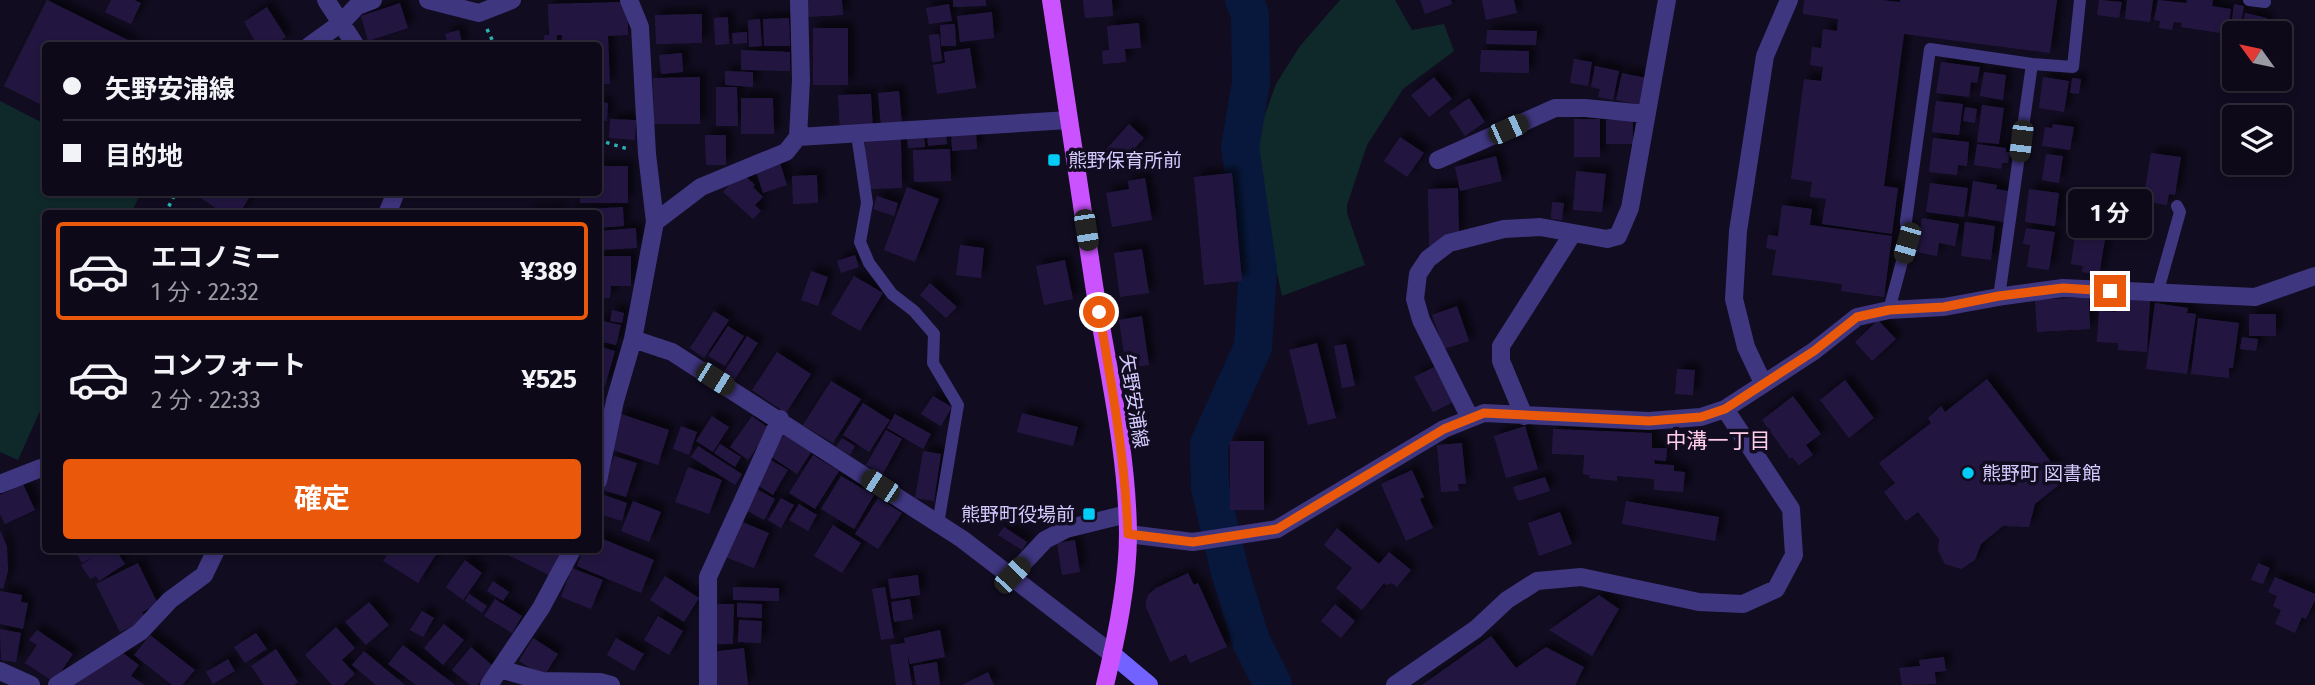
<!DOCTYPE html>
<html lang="ja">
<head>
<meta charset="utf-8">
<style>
	body { margin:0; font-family:"Fira Sans","Noto Sans JP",sans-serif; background:#161221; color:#f1f3f6; height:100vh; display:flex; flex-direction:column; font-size:26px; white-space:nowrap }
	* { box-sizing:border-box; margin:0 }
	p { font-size:23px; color:#9a9aa2 }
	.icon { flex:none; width:38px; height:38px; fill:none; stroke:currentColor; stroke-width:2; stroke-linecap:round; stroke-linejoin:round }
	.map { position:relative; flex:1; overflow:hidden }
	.sheet { position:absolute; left:42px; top:210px; width:560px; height:343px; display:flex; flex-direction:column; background:#0d0918; border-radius:7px; box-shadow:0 4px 10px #0003,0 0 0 2px #2d2a37 }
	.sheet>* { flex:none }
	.banner { position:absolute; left:42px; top:42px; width:560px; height:154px; border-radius:7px; box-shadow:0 4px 10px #0003,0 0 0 2px #2d2a37; display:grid; align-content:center; height:154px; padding:0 21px; background:#0d0918 }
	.needle { width:46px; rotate:303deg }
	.controls { position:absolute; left:2222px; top:21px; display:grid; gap:14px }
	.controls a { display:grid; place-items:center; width:70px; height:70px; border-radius:7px; background:#0d0918; box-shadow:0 4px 10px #0003,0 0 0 2px #2d2a37; font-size:35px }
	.end { position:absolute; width:32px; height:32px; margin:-16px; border:9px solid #ea580c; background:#fff; box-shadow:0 0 0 4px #fff }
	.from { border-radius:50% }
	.bubble { position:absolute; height:49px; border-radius:7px; background:#0d0918; box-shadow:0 4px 10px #0003,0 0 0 2px #2d2a37; font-size:23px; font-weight:700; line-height:49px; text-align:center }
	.car { position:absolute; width:21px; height:42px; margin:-21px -10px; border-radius:9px; box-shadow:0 0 5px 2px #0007; background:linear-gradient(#222 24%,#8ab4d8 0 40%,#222 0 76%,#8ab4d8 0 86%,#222 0) }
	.banner b { display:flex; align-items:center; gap:24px; height:66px; font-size:26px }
	.banner b+b { border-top:2px solid #2d2a37 }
	.banner i { width:18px; height:18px; background:#f1f3f6 }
	ul { padding:12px 0 0; list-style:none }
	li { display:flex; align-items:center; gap:21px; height:98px; margin:0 14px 10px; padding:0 7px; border:4px solid transparent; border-radius:7px }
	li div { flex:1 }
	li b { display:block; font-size:26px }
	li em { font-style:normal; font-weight:700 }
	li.current { border-color:#ea580c }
	li>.icon { width:63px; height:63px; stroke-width:1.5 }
	.cta { display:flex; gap:14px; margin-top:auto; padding:14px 21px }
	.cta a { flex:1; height:80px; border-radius:7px; background:#ea580c; color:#fff; font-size:28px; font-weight:700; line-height:80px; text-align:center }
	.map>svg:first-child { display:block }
	.green { fill:#0f292a }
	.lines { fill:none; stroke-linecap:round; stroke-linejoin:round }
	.river { stroke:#08183d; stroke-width:38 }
	.building { fill:#231841; filter:url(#shadow) }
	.path { stroke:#2cb1b3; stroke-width:3.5; stroke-dasharray:3.5 5; stroke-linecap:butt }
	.lane { stroke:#3f3680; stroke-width:12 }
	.street { stroke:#3f3680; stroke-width:18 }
	.secondary { stroke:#7262ff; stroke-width:18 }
	.primary { stroke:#cb52ff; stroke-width:18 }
	.route { stroke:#ea580c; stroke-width:9 }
	.poi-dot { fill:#00ccf6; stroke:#110c20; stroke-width:2.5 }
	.labels { text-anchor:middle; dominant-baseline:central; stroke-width:7; stroke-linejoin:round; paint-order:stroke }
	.poi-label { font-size:19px; fill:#d5cbff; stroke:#110c20; text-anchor:start }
	.street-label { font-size:19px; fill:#d5cbff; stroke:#110c20 }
	.neighbourhood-label { font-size:21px; fill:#ffcde9; stroke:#110c20 }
</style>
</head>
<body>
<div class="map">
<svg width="2315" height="685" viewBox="0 0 2315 685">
	<defs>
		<filter id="shadow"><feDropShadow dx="6" dy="-6" stdDeviation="3.5" flood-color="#0009"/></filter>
	</defs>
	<rect width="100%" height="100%" fill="#110c20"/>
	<path class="green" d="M1340 0H1395L1412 30 1444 24 1454 51 1403 89 1367 145 1347 205V213L1365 265 1282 296 1254 165 1263 120 1276 84 1300 46Z
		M0 101 45 124 46 192 141 193 131 213 46 214 45 400 18 460 0 452Z"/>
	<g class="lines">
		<path class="river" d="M1244 0 1250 14 1251 83 1240 147 1258 270 1253 347 1209 444 1210 488 1230 572 1251 641 1273 685"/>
	</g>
	<path class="building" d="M47 0 140 46H46V107L4 86Z
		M111 0H134L141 3 131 24 105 12Z
		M805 0H842L843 15 806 17Z
		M953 0H986V6L953 7Z
		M1083 0H1112L1113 16 1085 18Z
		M1420 0H1451L1452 4 1425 14Z
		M1482 0H1514L1517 13 1486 20Z
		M1804 0H1881L1900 2V0H2057L2050 53 1904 34 1884 186 1898 188 1892 234 1822 224 1826 199 1810 197 1812 182 1791 179 1804 79 1821 81 1823 67 1810 65 1812 47 1821 48 1823 29 1837 31 1838 19 1803 14Z
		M2099 0 2122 2 2119 18 2097 15Z
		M2127 0H2153L2150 22 2125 19Z
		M2158 0 2186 3 2187 0H2213L2212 6 2231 9 2227 34 2181 27 2182 23 2174 22 2172 30 2159 28 2160 21 2154 20Z
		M621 2 628 15V35L608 36 610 84H598V46H562V35H557V46H544V35H549L548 4Z
		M400 3 408 28 368 41 361 16Z
		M949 4 952 21 929 24 926 8Z
		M2234 4 2244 6 2241 21 2232 20Z
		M267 7 286 37 273 46H258L244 22Z
		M992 12 994 38 960 42 957 16Z
		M2245 13 2267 18 2264 33 2242 30Z
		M702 14V43L656 44 655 15Z
		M728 17 729 44 715 45 714 18Z
		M789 18 790 46H764L763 19Z
		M760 19 762 46 749 47 748 20Z
		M1139 23 1141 48 1125 49 1126 62 1103 64 1102 51 1109 50 1107 26Z
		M955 24 956 46H941L940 25Z
		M813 28H848V85H813Z
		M459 30 463 46H448L445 34Z
		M1487 30 1537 31 1536 45 1486 44Z
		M747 32V43L733 44 732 33Z
		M939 34 942 61 932 62 929 35Z
		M970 48 976 88 937 94 933 65 945 63 944 52Z
		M741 50 790 52V71L741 70Z
		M1481 50 1529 51V73L1480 72Z
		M682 53 683 72 661 74 659 55Z
		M1574 59 1592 62 1588 86 1570 83Z
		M1941 62 1980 67 1977 83 1971 82 1969 97 1936 93Z
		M1595 66 1619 71 1613 100 1598 97 1600 89 1591 87Z
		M725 71 753 72V87L725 85Z
		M1984 72 2006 75 2003 100 1980 96Z
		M1622 73 1646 78 1640 105 1616 100Z
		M700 77V124H654L653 78Z
		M1434 77 1452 99 1429 117 1411 95Z
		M2043 77 2069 81 2064 112 2039 108Z
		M2072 78 2081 79 2079 94 2070 93Z
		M716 87H737L738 126H716Z
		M899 91 902 124 881 126 878 93Z
		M871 94 873 130 840 131 838 95Z
		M741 98H773L774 134H741Z
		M1469 98 1485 122 1465 136 1449 112Z
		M1936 101 1963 104 1959 135 1932 132Z
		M598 102 608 103 607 121 598 120Z
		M1982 105 2004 108 1999 144 1977 142Z
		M1965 107 1977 109 1975 123 1963 121Z
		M610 119 636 120 635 140 609 138Z
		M1574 119H1600V157H1574Z
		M1606 120H1633V144H1606Z
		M1129 124 1144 138 1117 168 1102 154Z
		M2053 124 2074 127 2070 150 2042 146 2045 127 2052 128Z
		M976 128 977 149 952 151 951 129Z
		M946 130 947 144 928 146 927 132Z
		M924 134 925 147 908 148 907 135Z
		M705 135H726V165H706Z
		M901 137 902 188 866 189 865 138Z
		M1400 137 1424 153 1407 177 1384 161Z
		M1933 138 1969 142 1967 166 1958 165 1957 175 1929 172Z
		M1977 144 2006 148V152H2010L2008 163H2002L2001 169 1974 165Z
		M950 149 951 181 914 182 913 150Z
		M2151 153 2181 157 2175 195 2169 194 2167 205 2143 201Z
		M2046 154 2063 156 2059 183 2042 180Z
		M1496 156 1502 181 1460 191 1455 167Z
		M780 163 787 185 763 193 756 171Z
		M598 166H628V203H580V192H598Z
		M1576 171 1606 174 1602 212 1573 210Z
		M741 172 755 185 753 187 763 197 755 205 761 211 753 219 723 192Z
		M1232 173 1242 281 1204 285 1194 177Z
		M817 175 818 203 793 204 792 176Z
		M1145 178 1152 220 1112 227 1106 193 1129 189 1128 181Z
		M1973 181 1997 185 1996 189 2008 191 2004 222 1968 216Z
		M1930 183 1968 188 1964 217 1926 212Z
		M907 187 939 199 915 262 884 250Z
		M1458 188 1459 234 1444 235 1442 242 1429 246 1428 189Z
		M2029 189 2059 193 2055 226 2025 222Z
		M200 192H253L239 214H225L198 196Z
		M877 196 898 203 894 216 873 209Z
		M1552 202 1564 203 1562 220 1551 219Z
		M1782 205 1812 209 1810 225 1892 236 1884 297 1841 291 1842 284 1772 275 1776 250 1766 248 1768 235 1778 236Z
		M623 207 624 226 598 228V214H569V210Z
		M560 209 561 214H526V211Z
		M1922 218 1959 224 1955 246 1939 243 1937 256 1916 252Z
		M1965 222 1995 226 1991 260 1961 256Z
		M636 228 637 248 598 250V231Z
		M2026 228 2055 232 2049 270 2027 267 2030 245 2023 244Z
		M2075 235 2105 240 2099 275 2082 272 2083 266 2071 264Z
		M960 245 984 248 981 278 956 275Z
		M1142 249 1149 293 1120 297 1114 253Z
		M855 255 859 267 841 273 837 261Z
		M598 256H631V286H611L610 298H598Z
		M1065 260 1073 299 1044 305 1036 266Z
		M811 271 828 277 818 306 801 300Z
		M854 276 883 293 860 331 831 314Z
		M930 283 957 307 946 318 920 295Z
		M2089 297 2090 329 2037 332 2035 300Z
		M2117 300 2150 301 2147 352 2118 350V343L2097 342 2099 311 2116 312Z
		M2155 303 2188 308 2187 313 2196 314 2187 374 2146 369Z
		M1457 306 1469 341 1444 349 1432 315Z
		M612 310 624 313 622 323 610 321Z
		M714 311 729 320 704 358 690 348Z
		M2249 314H2276V336H2249Z
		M1142 316 1149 365 1126 368 1119 320Z
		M2198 318 2239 323 2233 368H2229V378L2191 374Z
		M598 320 621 325 616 345 598 341Z
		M1878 320 1896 339 1872 361 1855 342Z
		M728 326 744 336 725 366 708 356Z
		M747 336 758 343 735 379 724 372Z
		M2242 337 2258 339 2256 351 2240 349Z
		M1317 343 1336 418 1308 425 1289 350Z
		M1346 344 1355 386 1342 388 1334 346Z
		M598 346 615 351 605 386 598 385Z
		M777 352 811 374 786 413 752 390Z
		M1434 367 1453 402 1433 412 1414 377Z
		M1677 369 1695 370 1693 395 1675 394Z
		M1987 379 2065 480 2035 504 2029 527 2003 526 1981 544 1975 560 1961 569 1945 564 1938 550 1939 539 1918 512 1906 521 1884 492 1895 483 1879 463 1931 423 1928 418 1941 406 1945 412Z
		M1845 380 1874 418 1849 438 1820 400Z
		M831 381 861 399 833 443 803 425Z
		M933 396 952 407 941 426 921 414Z
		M1793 396 1821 434 1806 445 1813 455 1799 465 1792 457 1790 459 1762 420Z
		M863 403 890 420 869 452 843 435Z
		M1022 413 1078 427 1073 446 1017 432Z
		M621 414 669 430 658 465 610 449Z
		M895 414 931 434 923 449 887 428Z
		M712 416 729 427 713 452 696 441Z
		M752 416 770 429 748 460 730 447Z
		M681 426 697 432 689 455 673 449Z
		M1525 426 1538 469 1506 478 1494 436Z
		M1553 429 1652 433V448H1667L1666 461 1654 460 1655 464 1674 465V471L1685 472 1683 492 1654 490V479L1617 476V481L1589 478V475L1583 474 1584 455 1552 454Z
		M886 430 902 439 882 475 866 465Z
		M785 433 812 451 797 474 770 456Z
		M842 438 855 446 850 455 836 447Z
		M1230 441H1264V510H1230Z
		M1462 443 1466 484H1458L1459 491 1441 492 1437 445Z
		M720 444 741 457 735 467 714 453Z
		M698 446 742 474 735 485 691 457Z
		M923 451 941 454 934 501 915 498Z
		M813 455 839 471 815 509 789 493Z
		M614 456 637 463 626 497 603 490Z
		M769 459 788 470 773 495 754 483Z
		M688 467 722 480 709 514 675 502Z
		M1412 470 1424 497 1420 499 1433 528 1406 541 1381 484Z
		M841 476 874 495 854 529 821 509Z
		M1545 477 1550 491 1518 501 1513 487Z
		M23 484 35 510 5 524 0 514V495Z
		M757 489 775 499 764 520 746 510Z
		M604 495 627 503 622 521 599 514Z
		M781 498 794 505 781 528 768 520Z
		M878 498 902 513 878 549 855 534Z
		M633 501 661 512 649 542 621 531Z
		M1626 501 1719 517 1715 541 1622 524Z
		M799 504 817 515 808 531 789 520Z
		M1560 512 1572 544 1539 556 1528 523Z
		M740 521 769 533 754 568 725 557Z
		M833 525 861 543 842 573 814 556Z
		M1004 527 1027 542 1022 550 998 535Z
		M1337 528 1379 564 1389 552 1411 570 1397 587 1392 583 1386 585 1384 583 1362 610 1336 588 1352 568 1324 545Z
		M0 530 7 547 8 571 3 589 0 588Z
		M598 537 654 560 641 593 577 566 583 550H598Z
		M1075 540 1080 572 1062 575 1057 543Z
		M78 550H116L125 564 99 581 96 576 90 579 81 565 95 556 82 563 75 551Z
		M391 550H427L436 555 418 583 383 561Z
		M510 550H561L549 575 508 555Z
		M465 560 482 573 463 600 446 587Z
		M138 563 158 604 142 612 146 619 120 632 96 584Z
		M2258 563 2270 568 2263 584 2251 580Z
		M572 568 603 580 591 609 561 597Z
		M1188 573 1194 585 1198 583 1227 647 1190 663 1186 654 1170 662 1146 607V601L1148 595 1156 588Z
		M918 575 920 595 891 599 888 579Z
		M665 576 699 598 684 622 650 600Z
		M2275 577 2315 594V600L2306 619 2302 617 2295 633 2275 624 2281 610 2273 606 2277 596 2268 592Z
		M493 581 509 592 503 601 487 591Z
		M733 587 779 588V601L733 600Z
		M885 587 894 638 881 640 872 589Z
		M0 591 22 595 21 602 28 603 23 629 0 624Z
		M469 594 487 606 482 613 465 601Z
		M1599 595 1619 609 1592 656 1549 630Z
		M495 599 522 616 512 633 484 616Z
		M910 599 913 619 894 622 891 602Z
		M369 602 389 625 366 645 345 622Z
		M737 603 762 604V618L737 617Z
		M715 604H734L733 644H714Z
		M1335 604 1355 621 1341 638 1321 621Z
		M422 611 434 618 423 637 410 630Z
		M658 616 683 631 669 655 644 640Z
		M739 620 762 621 761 643 738 642Z
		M444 624 464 640 443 665 424 648Z
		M336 627 355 648 342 660 355 674 343 685H332L305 655Z
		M0 629 21 633 16 662 1 660Z
		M37 630 73 654 54 682 25 663 37 645 29 640Z
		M940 630 945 657 910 664 907 653 912 685H896L890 645 905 643 904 638Z
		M256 633 267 649 245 663 234 647Z
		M150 635 195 670 182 685H172L134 655Z
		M1491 636 1516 668 1546 647 1584 667 1575 685H1422Z
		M533 638 558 654 544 676 519 661Z
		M616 638 644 654 634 671 607 655Z
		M403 645 455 685H416L388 664Z
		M471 647 493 666 477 685H470L452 670Z
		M744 648 748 685H715L711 652Z
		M276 649 298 682 294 685H264L251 666Z
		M364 651 405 685H376L352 665Z
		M123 653 139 665 131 676 145 685H73L77 679Z
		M1944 657 1946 671 1935 672 1936 684 1902 685 1899 668 1920 666 1919 660Z
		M228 659 235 671 213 684 206 672Z
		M937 662 940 685H916L913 666Z
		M988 672 994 685H962Z"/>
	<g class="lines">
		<path class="path" d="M487 29 495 46
			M598 140 628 149
			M165 214 176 192"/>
		<path class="lane" d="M2249 0 2265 2
			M857 135 867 203 860 242 869 263 892 294 914 311 934 334 933 363 958 405 938 524
			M2157 294 2180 212 2177 206
			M1999 297 2032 64
			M1889 310 1907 243 1906 221 1930 49 2032 64 2073 67 2080 0"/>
		<path class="street" d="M326 0 356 46
			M428 0 479 13 512 0
			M309 46 341 23 357 6 373 0
			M798 137 1069 120
			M1438 160 1555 108H1585L1646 114
			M387 214 396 192
			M655 222 701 187 786 152 798 137 801 80 799 0
			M633 339 672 352 962 539 1112 654
			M1763 383 1746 347 1734 299 1738 231 1765 56 1789 0
			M1524 416 1501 361V346L1573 233
			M1470 418 1421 320 1415 299 1418 274 1428 259 1449 243 1504 229 1540 227 1607 239 1618 236 1630 208 1667 0
			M598 481 615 401 633 339 655 222 647 154 640 27 629 0
			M0 484 41 468
			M1128 534 1193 542 1277 529 1444 429 1484 413 1649 421 1701 417 1725 409 1814 351 1857 317 1889 310 1944 307 2004 296 2063 288 2255 297 2315 276
			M1012 575 1045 540 1066 529 1127 514
			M500 669 542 681 600 682 611 685
			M0 671 31 685
			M57 685 140 632 170 600 204 575 216 550
			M489 685 541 608 572 550
			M708 685V577L780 419
			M1395 685 1476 629 1507 600 1537 581 1581 577 1699 602 1743 604 1776 589 1794 555 1791 509 1725 409"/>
		<path class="secondary" d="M1112 654 1149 685"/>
		<path class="primary" d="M1051 0C1066 95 1079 190 1094 285 1107 366 1127 449 1128 533 1128 583 1117 636 1105 685"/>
	</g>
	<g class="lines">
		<path class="route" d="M1099 312C1112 386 1125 459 1128 534L1193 542 1277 529 1444 429 1484 413 1649 421 1701 417 1725 409 1814 351 1857 317 1889 310 1944 307 1999 296 2063 288 2110 291"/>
	</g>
	<g class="poi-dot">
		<rect x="1047" y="153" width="14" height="14" rx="3.5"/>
		<circle cx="1968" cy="473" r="7"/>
		<rect x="1082" y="507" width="14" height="14" rx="3.5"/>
	</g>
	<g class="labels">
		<g class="poi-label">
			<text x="1068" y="160">熊野保育所前</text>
			<text x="1982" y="473">熊野町 図書館</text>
			<text x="1075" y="514" text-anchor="end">熊野町役場前</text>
		</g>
		<g class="street-label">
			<text transform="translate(1134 401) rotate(81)">矢野安浦線</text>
		</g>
		<g class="neighbourhood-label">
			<text x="1718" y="441">中溝一丁目</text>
		</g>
	</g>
</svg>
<div class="controls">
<a><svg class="needle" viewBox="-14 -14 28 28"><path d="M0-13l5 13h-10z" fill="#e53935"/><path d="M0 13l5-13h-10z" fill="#9a9aa2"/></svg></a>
<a><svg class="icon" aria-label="layers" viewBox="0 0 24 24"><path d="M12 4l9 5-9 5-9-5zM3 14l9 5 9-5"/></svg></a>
</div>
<i class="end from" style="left:1099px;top:312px"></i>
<i class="end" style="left:2110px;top:291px"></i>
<div class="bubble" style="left:2068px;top:189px;width:84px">1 分</div>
<i class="car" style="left:1508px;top:129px;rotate:66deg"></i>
<i class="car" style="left:2021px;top:141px;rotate:187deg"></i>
<i class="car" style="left:1086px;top:230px;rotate:171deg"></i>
<i class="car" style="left:1907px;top:243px;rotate:196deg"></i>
<i class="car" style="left:715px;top:379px;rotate:122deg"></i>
<i class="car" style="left:880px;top:486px;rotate:303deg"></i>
<i class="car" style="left:1012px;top:575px;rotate:44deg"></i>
<div class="banner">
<b><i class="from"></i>矢野安浦線</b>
<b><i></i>目的地</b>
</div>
<section class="sheet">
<ul>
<li class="current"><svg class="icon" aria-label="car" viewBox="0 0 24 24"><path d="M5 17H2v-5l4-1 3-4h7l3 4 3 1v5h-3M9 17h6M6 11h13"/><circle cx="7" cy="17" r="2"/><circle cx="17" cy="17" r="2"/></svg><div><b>エコノミー</b><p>1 分 · 22:32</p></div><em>¥389</em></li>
<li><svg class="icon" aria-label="car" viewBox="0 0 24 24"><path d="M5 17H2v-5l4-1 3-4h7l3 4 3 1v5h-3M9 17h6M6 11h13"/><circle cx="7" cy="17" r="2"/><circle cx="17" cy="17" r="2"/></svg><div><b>コンフォート</b><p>2 分 · 22:33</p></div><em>¥525</em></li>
</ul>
<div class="cta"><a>確定</a></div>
</section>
</div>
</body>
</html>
